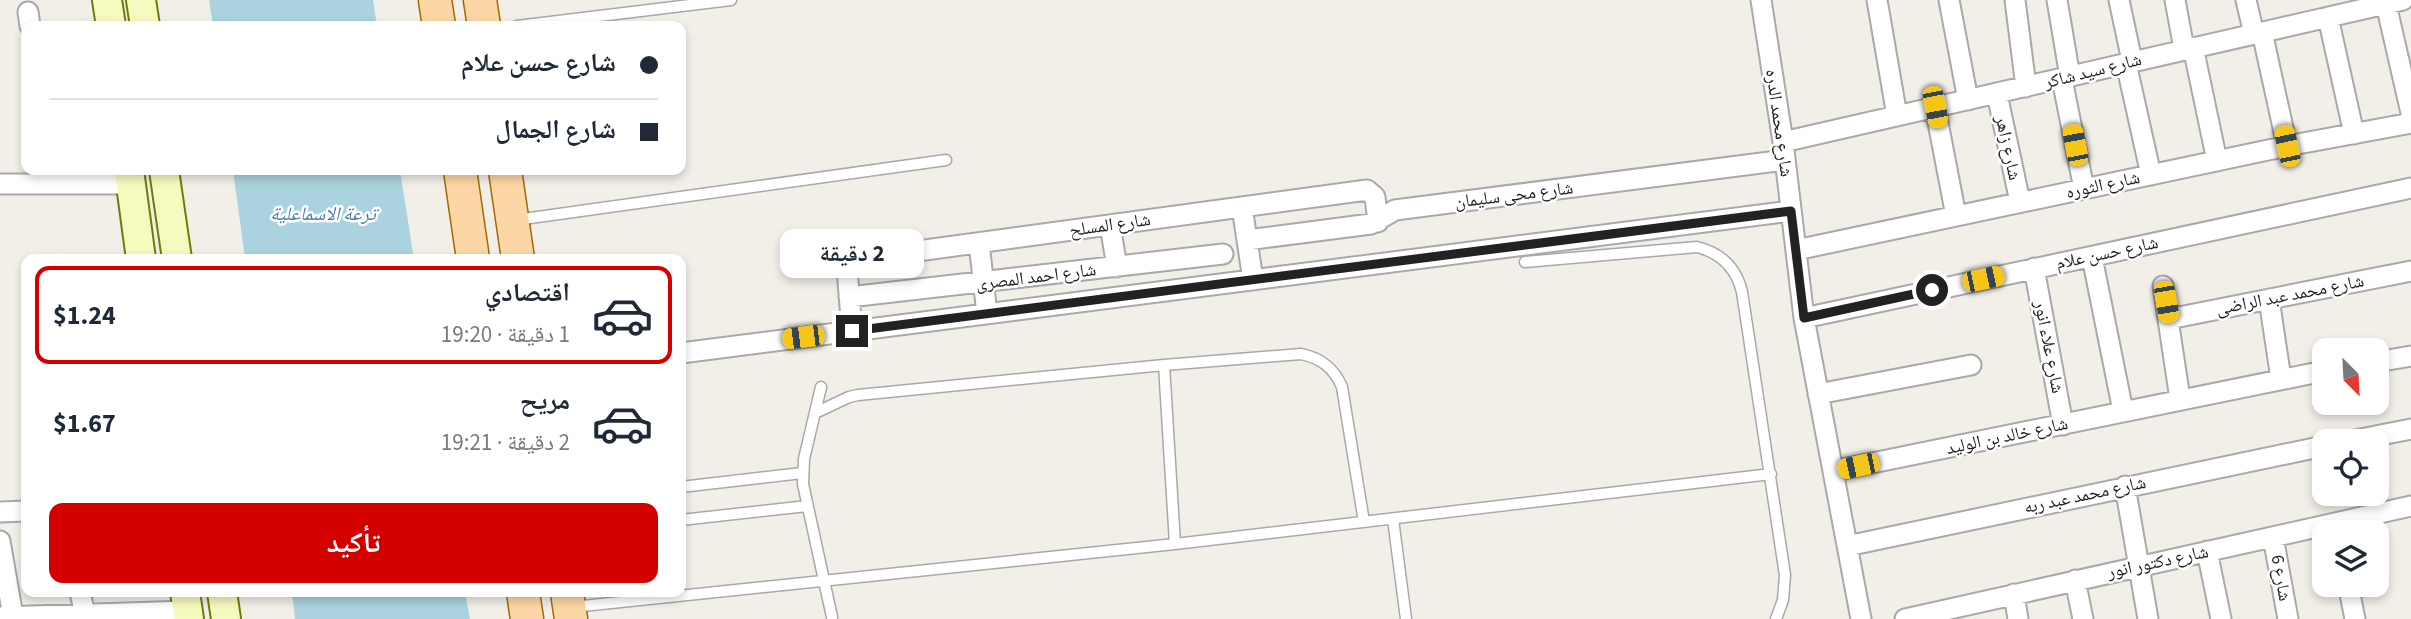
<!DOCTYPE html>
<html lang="ar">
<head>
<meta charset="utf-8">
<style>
	body { margin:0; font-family:"Source Sans 3","Noto Naskh Arabic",sans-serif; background:#f2f2f3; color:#1f2937; direction:rtl; height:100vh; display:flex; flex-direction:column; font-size:26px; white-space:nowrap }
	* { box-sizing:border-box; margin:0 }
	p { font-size:23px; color:#747a83 }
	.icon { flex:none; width:38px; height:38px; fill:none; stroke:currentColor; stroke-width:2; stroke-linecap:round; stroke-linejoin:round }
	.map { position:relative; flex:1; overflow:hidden; direction:ltr }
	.panel { position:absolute; left:21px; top:254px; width:665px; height:343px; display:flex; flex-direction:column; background:#fff; border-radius:14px; box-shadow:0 4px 10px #0003; direction:rtl }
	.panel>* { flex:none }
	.hud { position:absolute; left:21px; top:21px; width:665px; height:154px; border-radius:14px; box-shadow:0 4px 10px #0003; direction:rtl; display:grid; align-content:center; height:154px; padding:0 28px; background:#fff }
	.needle { width:46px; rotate:156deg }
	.tools { position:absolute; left:2312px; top:338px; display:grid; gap:14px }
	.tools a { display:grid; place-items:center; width:77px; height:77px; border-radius:14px; background:#fff; box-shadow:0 4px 10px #0003; font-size:35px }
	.end { position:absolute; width:32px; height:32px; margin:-16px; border:9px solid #222; background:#fff; box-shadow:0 0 0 4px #fff }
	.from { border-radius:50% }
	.bubble { position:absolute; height:49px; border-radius:14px; background:#fff; box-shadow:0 4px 10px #0003; font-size:23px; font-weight:700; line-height:49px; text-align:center; direction:rtl }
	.car { position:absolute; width:21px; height:42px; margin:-21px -10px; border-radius:9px; box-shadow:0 0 5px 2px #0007; background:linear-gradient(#f5c518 24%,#345 0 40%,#f5c518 0 76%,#345 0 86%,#f5c518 0) }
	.hud b { display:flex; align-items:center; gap:24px; height:66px; font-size:26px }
	.hud b+b { border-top:2px solid #e0e1e3 }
	.hud i { width:18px; height:18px; background:#1f2937 }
	ul { padding:12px 0 0; list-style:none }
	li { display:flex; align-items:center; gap:21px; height:98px; margin:0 14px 10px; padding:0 14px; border:4px solid transparent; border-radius:14px }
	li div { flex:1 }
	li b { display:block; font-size:26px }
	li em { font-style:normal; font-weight:700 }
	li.current { border-color:#d40000 }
	li>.icon { width:63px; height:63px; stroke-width:1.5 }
	.primary-button { display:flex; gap:14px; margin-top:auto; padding:14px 28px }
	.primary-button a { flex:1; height:80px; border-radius:14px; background:#d40000; color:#fff; font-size:28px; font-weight:700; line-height:80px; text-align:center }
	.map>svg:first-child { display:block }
	.water { fill:#aad3df }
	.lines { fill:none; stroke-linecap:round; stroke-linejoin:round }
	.lane-casing { stroke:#a9a9a9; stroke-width:13 }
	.street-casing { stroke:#a9a9a9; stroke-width:23 }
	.secondary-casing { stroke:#707d05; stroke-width:32 }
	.primary-casing { stroke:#a06b00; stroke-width:35 }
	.lane { stroke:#fff; stroke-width:10 }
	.street { stroke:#fff; stroke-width:19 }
	.secondary { stroke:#f7fabf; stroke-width:28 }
	.primary { stroke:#fcd6a4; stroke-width:32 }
	.route { stroke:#222; stroke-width:9 }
	.labels { text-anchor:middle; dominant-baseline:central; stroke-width:5; stroke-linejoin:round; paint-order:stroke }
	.street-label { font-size:18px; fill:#222; stroke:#fff }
	.water-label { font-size:19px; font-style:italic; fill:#4a7aab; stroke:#fff }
</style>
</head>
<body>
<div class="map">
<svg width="2411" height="619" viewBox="0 0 2411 619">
	<rect width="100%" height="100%" fill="#f2efe9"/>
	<path class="water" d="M209 0H373L377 26H213Z
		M233 170H400L414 259H245Z
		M292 592H465L470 619H295Z"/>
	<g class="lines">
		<defs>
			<path id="lane" d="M517 26 731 0
				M516 220 946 160
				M1525 262 1697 247C1721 253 1736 267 1742 292L1785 575 1783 600 1776 619
				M1164 365 1175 544
				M821 387 804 459 803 484 832 617
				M815 413 849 397 858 395 1164 365 1301 354C1321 358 1334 368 1342 387L1364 522
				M681 487 802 473
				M1393 519 1406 619
				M681 520 807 506
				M573 607 1175 544 1771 474"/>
			<path id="street" d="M1761 0 1783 142 1804 318 1861 619
				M1877 0 1897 116
				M1949 0 1968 100
				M2015 0 2026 87
				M2057 0 2070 77
				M2119 0 2132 61
				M2175 0 2184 49
				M2246 0 2254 34
				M2386 4 2411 113
				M28 12 30 26
				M2328 17 2354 134
				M2262 32 2287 146
				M2193 47 2217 161
				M2126 63 2151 175
				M2062 79 2084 189
				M1997 94 2020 202
				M1935 107 1956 216
				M1783 142 2403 0
				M0 184H131
				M1242 207 1253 280
				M1110 225 1117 267
				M1247 240 1371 224 1395 210 1785 160
				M979 243 987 314
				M1796 250 2287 146 2411 123
				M2092 257 2123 411
				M2034 268 2063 425
				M2163 286 2180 399
				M849 297 1223 254
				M2269 299 2281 379
				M1804 318 2411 188
				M2169 319 2411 271
				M852 331 847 269 849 263 859 259 1367 190 1375 197 1378 222
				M681 353 1791 211
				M2376 362 2411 356
				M1818 394 1971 365
				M2350 441 2411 429
				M1833 471 2324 371
				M2125 486 2148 619
				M0 512 26 511
				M2273 537 2288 619
				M0 541 13 616
				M1847 546 2324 446
				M2207 551 2221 619
				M2075 580 2083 619
				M2348 584 2355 619
				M80 592 85 615
				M2014 594 2018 619
				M0 617 188 611
				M1905 619 2411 506"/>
			<path id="secondary" d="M107 0 111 26
				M141 0 145 26
				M129 170 141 259
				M164 170 177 259
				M185 592 189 619
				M222 592 226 619"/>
			<path id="primary" d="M435 0 439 26
				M480 0 484 26
				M460 170 473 259
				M505 170 518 259
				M523 592 527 619
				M567 592 571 619"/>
		</defs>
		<use href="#lane" class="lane-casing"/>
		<use href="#street" class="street-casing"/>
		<use href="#secondary" class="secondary-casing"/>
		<use href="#primary" class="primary-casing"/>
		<use href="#lane" class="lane"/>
		<use href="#street" class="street"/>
		<use href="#secondary" class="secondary"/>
		<use href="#primary" class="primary"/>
	</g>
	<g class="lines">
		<path class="route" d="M852 331 1791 211 1804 318 1932 290"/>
	</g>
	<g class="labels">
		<g class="street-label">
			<text transform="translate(2093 71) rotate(-14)">شارع سيد شاكر</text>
			<text transform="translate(1779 123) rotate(82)">شارع محمد الدره</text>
			<text transform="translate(2008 148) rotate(78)">شارع زاهر</text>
			<text transform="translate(2103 185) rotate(-12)">شارع الثوره</text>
			<text transform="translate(1514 195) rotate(-7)">شارع محى سليمان</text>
			<text transform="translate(1110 225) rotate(-8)">شارع المسلح</text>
			<text transform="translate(2107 253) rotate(-12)">شارع حسن علام</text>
			<text transform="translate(1036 277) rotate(-7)">شارع احمد المصرى</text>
			<text transform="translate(2290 295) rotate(-11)">شارع محمد عبد الراضى</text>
			<text transform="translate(2049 347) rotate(79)">شارع علاء انور</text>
			<text transform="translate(2007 436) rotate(-12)">شارع خالد بن الوليد</text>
			<text transform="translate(2085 495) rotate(-12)">شارع محمد عبد ربه</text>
			<text transform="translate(2158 562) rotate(-12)">شارع دكتور انور</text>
			<text transform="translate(2281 578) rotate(80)">شارع 6</text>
		</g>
		<g class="water-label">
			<text x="323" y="214">ترعة الاسماعلية</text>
		</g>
	</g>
</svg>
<div class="tools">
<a><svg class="needle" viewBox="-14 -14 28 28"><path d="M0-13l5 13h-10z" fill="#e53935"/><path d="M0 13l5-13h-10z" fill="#747a83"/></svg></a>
<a><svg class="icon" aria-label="locate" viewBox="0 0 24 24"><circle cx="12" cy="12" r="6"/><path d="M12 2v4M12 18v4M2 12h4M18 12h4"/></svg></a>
<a><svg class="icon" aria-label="layers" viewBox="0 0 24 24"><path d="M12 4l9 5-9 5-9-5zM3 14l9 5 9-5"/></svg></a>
</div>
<i class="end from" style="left:1932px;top:290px"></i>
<i class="end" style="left:852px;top:331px"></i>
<div class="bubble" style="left:780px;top:229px;width:144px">2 دقيقة</div>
<i class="car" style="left:1935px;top:107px;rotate:169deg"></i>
<i class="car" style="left:2075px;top:145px;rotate:349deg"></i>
<i class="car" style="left:2287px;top:146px;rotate:348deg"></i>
<i class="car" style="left:1983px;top:279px;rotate:78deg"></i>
<i class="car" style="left:2166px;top:302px;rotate:170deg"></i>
<i class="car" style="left:803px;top:337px;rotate:263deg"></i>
<i class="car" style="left:1858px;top:466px;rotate:258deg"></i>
<div class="hud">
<b><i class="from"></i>شارع حسن علام</b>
<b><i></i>شارع الجمال</b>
</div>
<section class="panel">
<ul>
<li class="current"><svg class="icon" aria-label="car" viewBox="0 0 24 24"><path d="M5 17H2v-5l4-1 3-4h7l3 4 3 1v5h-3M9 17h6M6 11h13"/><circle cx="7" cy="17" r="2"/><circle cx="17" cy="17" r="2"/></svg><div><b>اقتصادي</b><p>1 دقيقة · 19:20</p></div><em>$1.24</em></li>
<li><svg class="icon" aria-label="car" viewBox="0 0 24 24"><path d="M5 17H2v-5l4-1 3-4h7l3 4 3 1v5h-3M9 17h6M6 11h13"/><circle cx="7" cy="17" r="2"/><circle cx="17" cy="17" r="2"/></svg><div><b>مريح</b><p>2 دقيقة · 19:21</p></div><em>$1.67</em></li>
</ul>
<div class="primary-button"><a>تأكيد</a></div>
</section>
</div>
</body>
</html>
